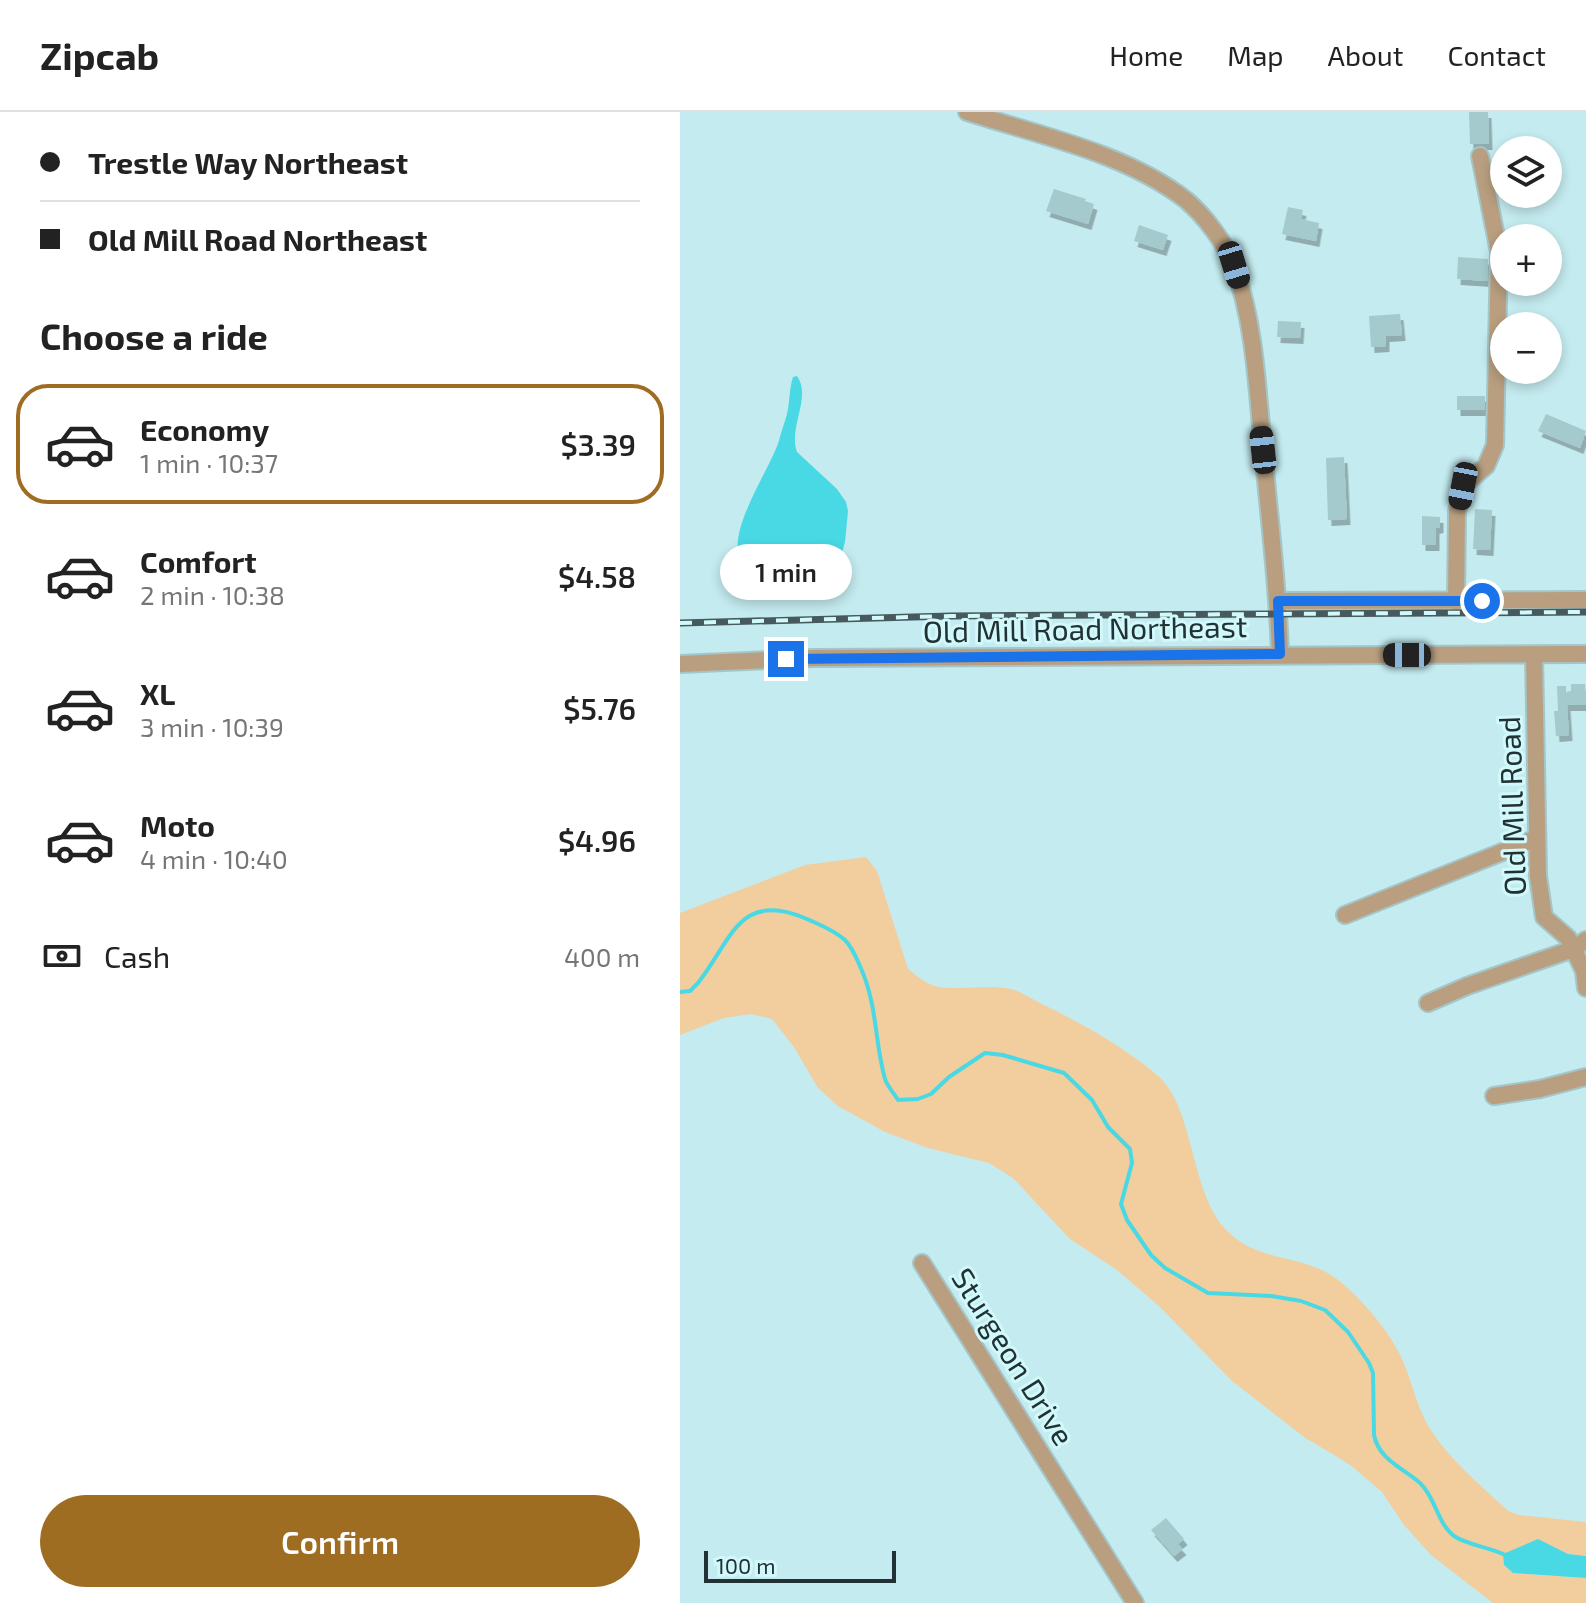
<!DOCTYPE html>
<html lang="en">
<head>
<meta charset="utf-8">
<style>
	body { margin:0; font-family:"Exo 2",sans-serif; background:#f2f2f2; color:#222; height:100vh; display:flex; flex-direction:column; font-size:30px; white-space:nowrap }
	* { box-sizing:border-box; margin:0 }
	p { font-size:26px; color:#767676 }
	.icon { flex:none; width:44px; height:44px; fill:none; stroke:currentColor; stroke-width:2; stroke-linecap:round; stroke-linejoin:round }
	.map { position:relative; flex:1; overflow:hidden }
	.details { display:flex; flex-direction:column; background:#fff; width:680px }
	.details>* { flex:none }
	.banner { display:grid; align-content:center; height:176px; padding:0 40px; background:#fff }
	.fabs { position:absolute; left:810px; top:24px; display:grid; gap:16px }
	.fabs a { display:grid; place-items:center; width:72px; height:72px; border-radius:50%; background:#fff; box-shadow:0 4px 12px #0003; font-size:40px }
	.scale { position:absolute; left:24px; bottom:20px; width:192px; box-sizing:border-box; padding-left:8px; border:4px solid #223133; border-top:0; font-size:22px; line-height:28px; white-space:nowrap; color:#223133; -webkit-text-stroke:6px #d1f9fc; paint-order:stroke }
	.end { position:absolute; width:36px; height:36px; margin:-18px; border:10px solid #1a73e8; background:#fff; box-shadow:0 0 0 4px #fff }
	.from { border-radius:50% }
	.bubble { position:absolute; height:56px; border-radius:28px; background:#fff; box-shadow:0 4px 12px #0003; font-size:26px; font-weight:600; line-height:56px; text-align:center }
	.car { position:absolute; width:24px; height:48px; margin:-24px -12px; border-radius:10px; box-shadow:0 0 6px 2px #0007; background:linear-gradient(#222 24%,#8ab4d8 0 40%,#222 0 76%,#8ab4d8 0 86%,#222 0) }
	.banner b { display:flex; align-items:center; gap:28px; height:76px; font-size:30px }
	.banner b+b { border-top:2px solid #e0e0e0 }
	.banner i { width:20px; height:20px; background:#222 }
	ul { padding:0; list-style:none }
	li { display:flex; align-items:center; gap:24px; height:120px; margin:0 16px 12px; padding:0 24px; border:4px solid transparent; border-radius:32px }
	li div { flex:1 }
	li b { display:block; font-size:30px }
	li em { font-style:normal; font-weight:600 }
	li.current { border-color:#9f6d22 }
	li>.icon { width:72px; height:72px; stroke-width:1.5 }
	h2 { padding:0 40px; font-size:36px; line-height:96px }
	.pay { display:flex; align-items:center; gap:20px; height:88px; padding:0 40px; font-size:30px }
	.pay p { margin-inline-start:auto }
	.primary-button { display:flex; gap:16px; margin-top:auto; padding:16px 40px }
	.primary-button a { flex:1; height:92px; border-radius:48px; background:#9f6d22; color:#fff; font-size:32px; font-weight:600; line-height:92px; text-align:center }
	header { display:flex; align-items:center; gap:48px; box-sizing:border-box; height:112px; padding:0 40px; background:#fff; border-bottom:2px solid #e0e0e0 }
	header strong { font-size:38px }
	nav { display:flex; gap:44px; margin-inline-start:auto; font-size:28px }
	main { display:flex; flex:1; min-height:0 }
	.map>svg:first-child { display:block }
	.green { fill:#f2cd9e }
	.water { fill:#48d9e5 }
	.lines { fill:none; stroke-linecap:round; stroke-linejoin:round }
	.stream { stroke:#48d9e5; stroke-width:4 }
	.building { fill:#a4cacd; filter:url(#shadow) }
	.minor-casing { stroke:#a4c6c9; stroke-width:20 }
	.minor { stroke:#b99f7f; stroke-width:16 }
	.rail-casing { stroke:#465a5d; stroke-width:7 }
	.rail { stroke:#d1f9fc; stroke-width:4; stroke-dasharray:12; stroke-linecap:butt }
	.route { stroke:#1a73e8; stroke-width:10 }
	.labels { text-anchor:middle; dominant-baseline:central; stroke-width:6; stroke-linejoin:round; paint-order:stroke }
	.street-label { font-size:30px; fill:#223133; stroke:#d1f9fc }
</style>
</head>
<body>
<header>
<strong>Zipcab</strong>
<nav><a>Home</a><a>Map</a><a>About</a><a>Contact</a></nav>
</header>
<main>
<section class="details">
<div class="banner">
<b><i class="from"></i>Trestle Way Northeast</b>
<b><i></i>Old Mill Road Northeast</b>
</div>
<h2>Choose a ride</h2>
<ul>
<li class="current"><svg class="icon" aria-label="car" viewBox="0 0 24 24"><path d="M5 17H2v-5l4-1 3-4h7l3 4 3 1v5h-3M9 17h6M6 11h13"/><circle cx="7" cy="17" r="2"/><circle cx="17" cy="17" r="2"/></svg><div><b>Economy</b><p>1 min · 10:37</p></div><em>$3.39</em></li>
<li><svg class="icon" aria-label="car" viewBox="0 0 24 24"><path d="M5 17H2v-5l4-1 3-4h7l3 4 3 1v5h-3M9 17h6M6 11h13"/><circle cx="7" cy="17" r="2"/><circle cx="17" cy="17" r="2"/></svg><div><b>Comfort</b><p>2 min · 10:38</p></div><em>$4.58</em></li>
<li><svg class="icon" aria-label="car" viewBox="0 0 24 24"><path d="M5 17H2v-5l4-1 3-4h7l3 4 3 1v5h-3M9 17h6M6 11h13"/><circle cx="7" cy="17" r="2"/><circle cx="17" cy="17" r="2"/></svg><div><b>XL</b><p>3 min · 10:39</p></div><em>$5.76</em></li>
<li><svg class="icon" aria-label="car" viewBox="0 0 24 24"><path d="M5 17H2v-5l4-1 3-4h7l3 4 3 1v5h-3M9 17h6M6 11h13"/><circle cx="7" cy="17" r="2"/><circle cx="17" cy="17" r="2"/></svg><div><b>Moto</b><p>4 min · 10:40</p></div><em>$4.96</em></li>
</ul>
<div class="pay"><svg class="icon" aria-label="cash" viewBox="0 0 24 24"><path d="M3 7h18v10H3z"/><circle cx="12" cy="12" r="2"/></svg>Cash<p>400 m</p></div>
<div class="primary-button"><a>Confirm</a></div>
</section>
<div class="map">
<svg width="906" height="1491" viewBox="0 0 906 1491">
	<defs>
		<filter id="shadow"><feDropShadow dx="3.5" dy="6" stdDeviation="0" flood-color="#0004"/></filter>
	</defs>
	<rect width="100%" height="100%" fill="#c4ebef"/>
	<path class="green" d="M186 745 197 759 228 857C237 864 247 873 259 875 283 878 307 872 331 877 342 880 354 888 364 893 403 912 444 935 477 963 513 993 510 1072 541 1112 575 1155 625 1138 663 1172 683 1189 704 1214 717 1237 731 1261 734 1291 749 1315 769 1348 801 1373 828 1399L839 1403 906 1410V1444L888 1442 858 1428 833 1461 906 1466V1491H813L751 1443 724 1413 702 1380 688 1368 669 1352 624 1325 552 1269 480 1195 437 1158 390 1127 333 1066 309 1051 248 1036 205 1020 158 994 138 976 114 935 92 907 71 902 44 906 0 923V801L125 753Z"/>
	<path class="water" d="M117 264C132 285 108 316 117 340L157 377 166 390 168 399 165 430 159 451 155 454 138 455 131 452 121 457H65C38 426 92 358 100 325 102 317 105 310 107 302 110 290 109 277 113 265Z
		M858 1427 888 1442 906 1444V1466L833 1461 824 1453 823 1442Z"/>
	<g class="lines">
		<path class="stream" d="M0 880 10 879 18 871C53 826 59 778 127 807 140 813 154 818 165 828 172 835 176 845 180 854 198 894 194 928 205 967 207 974 214 981 218 988L238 987 251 982 269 965 305 941 323 943 384 961 412 988 428 1015 450 1037 452 1051 441 1092 447 1108 471 1143 485 1156 528 1181 591 1184 621 1189 645 1198 668 1220 689 1251 693 1261 694 1323C699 1348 723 1356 740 1371 756 1386 757 1411 774 1424 789 1434 811 1435 827 1444"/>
	</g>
	<path class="building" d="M789 0H808L809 32H790Z
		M374 77 406 87 405 89 414 92 408 112 366 99Z
		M608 95 623 98 621 107 639 111 636 129 602 122Z
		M459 113 488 123 483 138 454 129Z
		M778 145 808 147 807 169 777 167Z
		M720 202 722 223 706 224V234L691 235 689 204Z
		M598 209 621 210 620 226 597 225Z
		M777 284H805V298H777Z
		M866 302 906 319 900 336 858 319Z
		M664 345 667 407 648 408 646 346Z
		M795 397 812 398 810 438 793 437Z
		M742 404 760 405V415L756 416V433H742Z
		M891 572H905L906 593H887L889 623 876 624 874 599H878L877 574H886V580L891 579Z
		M486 1406 504 1427 498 1432 503 1437 494 1444 471 1418Z"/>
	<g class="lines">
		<defs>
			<path id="minor" d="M287 0C358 23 446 41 506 88 525 104 547 133 555 157 575 214 577 276 583 336 589 405 598 473 600 542
				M598 489 906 488
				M776 490 777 400 783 374 806 354 815 333 819 140 800 44
				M854 543 858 764 864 805 888 826 904 859 906 876
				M0 552 134 546 906 542
				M665 803 857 726
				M748 891 787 874 893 837 906 828
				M814 984 860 977 906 965
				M242 1151 455 1491"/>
		</defs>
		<use href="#minor" class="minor-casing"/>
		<use href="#minor" class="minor"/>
		<defs>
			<path id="rail" d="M0 511 271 504 906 500"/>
		</defs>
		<use href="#rail" class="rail-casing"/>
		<use href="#rail" class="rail"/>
	</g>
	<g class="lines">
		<path class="route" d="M106 547 600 542 598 489H802"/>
	</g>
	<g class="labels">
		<g class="street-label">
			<text transform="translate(405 516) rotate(-1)">Old Mill Road Northeast</text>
			<text transform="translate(831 694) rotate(-92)">Old Mill Road</text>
			<text transform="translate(334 1244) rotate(58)">Sturgeon Drive</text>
		</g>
	</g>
</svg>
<div class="fabs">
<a><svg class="icon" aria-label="layers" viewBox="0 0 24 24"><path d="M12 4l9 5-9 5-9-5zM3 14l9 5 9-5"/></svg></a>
<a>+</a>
<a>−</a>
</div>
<div class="scale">100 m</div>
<i class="end from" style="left:802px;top:489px"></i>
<i class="end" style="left:106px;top:547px"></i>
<div class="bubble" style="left:40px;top:432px;width:132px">1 min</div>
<i class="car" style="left:554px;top:153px;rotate:163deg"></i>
<i class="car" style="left:583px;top:338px;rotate:354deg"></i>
<i class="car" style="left:783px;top:374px;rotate:191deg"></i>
<i class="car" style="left:727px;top:543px;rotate:270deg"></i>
</div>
</main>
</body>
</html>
